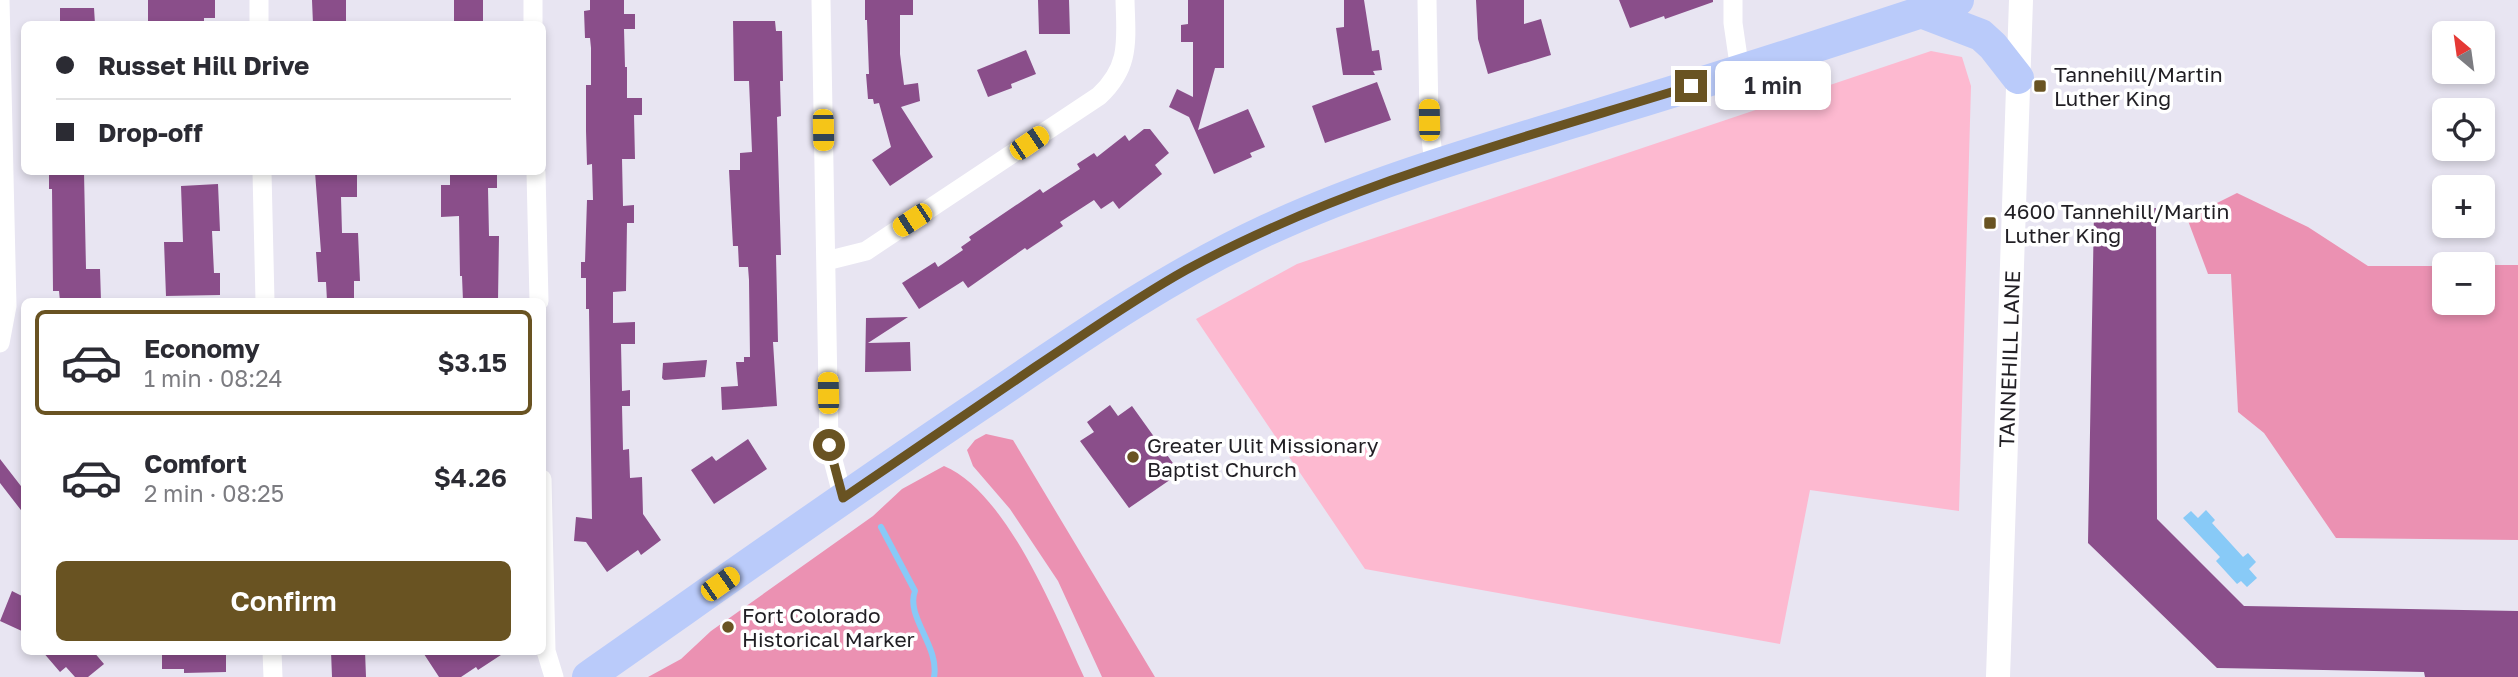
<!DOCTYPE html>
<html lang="en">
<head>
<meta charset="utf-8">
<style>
	body { margin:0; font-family:"Golos Text",sans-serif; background:#f7f7f7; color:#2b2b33; height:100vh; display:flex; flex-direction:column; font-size:26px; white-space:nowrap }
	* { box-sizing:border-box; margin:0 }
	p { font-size:23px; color:#7c7c81 }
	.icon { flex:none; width:38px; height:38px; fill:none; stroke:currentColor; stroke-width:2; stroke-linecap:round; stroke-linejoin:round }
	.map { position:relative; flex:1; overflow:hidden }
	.side { position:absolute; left:21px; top:298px; width:525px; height:357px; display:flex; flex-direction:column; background:#fff; border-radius:10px; box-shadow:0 4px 10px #0003 }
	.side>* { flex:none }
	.guide { position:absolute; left:21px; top:21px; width:525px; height:154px; border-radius:10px; box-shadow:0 4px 10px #0003; display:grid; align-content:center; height:154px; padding:0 35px; background:#fff }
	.needle { width:46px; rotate:331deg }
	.fabs { position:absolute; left:2432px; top:21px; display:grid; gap:14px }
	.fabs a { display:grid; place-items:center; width:63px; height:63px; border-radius:10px; background:#fff; box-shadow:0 4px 10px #0003; font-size:35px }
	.end { position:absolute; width:32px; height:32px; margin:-16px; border:9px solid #695322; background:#fff; box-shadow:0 0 0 4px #fff }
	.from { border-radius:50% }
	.bubble { position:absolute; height:49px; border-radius:10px; background:#fff; box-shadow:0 4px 10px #0003; font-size:23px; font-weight:600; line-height:49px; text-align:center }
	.car { position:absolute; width:21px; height:42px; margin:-21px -10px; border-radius:9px; box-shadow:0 0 5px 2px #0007; background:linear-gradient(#f5c518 24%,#345 0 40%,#f5c518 0 76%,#345 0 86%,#f5c518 0) }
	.guide b { display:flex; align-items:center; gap:24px; height:66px; font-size:26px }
	.guide b+b { border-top:2px solid #e1e1e2 }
	.guide i { width:18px; height:18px; background:#2b2b33 }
	ul { padding:12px 0 0; list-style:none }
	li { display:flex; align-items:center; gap:21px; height:105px; margin:0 14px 10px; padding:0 21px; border:4px solid transparent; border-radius:10px }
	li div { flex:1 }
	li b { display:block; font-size:26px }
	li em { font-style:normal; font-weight:600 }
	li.on { border-color:#695322 }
	li>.icon { width:63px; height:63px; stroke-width:1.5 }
	.button { display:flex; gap:14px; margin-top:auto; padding:14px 35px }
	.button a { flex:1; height:80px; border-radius:10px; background:#695322; color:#fff; font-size:28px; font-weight:600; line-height:80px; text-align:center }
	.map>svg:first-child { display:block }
	.green { fill:#fdb9d0 }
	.forest { fill:#eb91b2 }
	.water { fill:#88caf7 }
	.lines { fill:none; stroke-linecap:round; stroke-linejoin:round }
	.stream { stroke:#88caf7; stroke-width:6 }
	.building { fill:#8a4e8a }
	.minor { stroke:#fff; stroke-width:19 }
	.tertiary { stroke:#fff; stroke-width:24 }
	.primary { stroke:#bacbfa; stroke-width:32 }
	.route { stroke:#695322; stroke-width:9 }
	.poi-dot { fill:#695322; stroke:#fff; stroke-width:2.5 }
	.labels { text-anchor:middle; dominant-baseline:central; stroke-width:7; stroke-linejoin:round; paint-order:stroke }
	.poi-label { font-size:21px; fill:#211f24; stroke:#fff; text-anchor:start }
	.street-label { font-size:21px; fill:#211f24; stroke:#fff }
</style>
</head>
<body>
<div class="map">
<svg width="2518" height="677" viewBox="0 0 2518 677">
	<rect width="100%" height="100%" fill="#e8e5f2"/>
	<path class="green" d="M1931 51 1962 57 1971 86 1959 511 1810 490 1780 644 1365 569 1196 319 1297 264Z"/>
	<path class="forest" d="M2237 193 2308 227 2368 266H2445V303H2483V265H2518V540L2336 538 2264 433 2238 412 2231 274H2208L2187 218Z
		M986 434 1013 440 1155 677H1102L1058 581 1010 509 973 466 967 450 975 440Z
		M944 466C1008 493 1056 617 1084 677H648L681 659 711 631 873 516 902 489Z"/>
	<path class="water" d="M2206 510 2215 520 2212 523 2243 557 2248 553 2256 562 2249 569 2257 578 2247 587 2241 581 2237 584 2216 561 2220 557 2183 518 2191 511 2198 518Z"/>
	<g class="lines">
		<path class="stream" d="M881 527 915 591C905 616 940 647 934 677"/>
	</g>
	<path class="building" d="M148 0H215V18H204V24H151V22H148Z
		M312 0H346V24H313Z
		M454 0H483V21H454Z
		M590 0H624V14H635V29H624L625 67H627V98H642V115H634L635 159H622L623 206 634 205V223H627L626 291 613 292V323L635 322V344H621L622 391 630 390V406H622L623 450 629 449 630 478 642 477 643 514 661 540 641 555 638 550 607 572 586 542 574 541 576 517 592 519 589 309H586V278H581V262H585L587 200H593L592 164 587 165 586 131V85H591V48L590 38H585L584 11 590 10Z
		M865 0H913V15H900V54L904 85 918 83 920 101 901 107 933 157 890 186 872 160 891 147 879 103 874 104 873 99H868L866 74H869L867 20H865Z
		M1038 0H1069L1070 34H1039Z
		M1188 0H1224V68H1215L1198 130 1248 109 1265 147 1250 153 1252 157 1214 174 1189 117 1169 107 1177 89 1193 97V42H1181V25L1188 24Z
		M1344 0H1364L1372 51 1379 50 1382 70 1373 71 1375 75H1343L1336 28 1344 27Z
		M1476 0H1524V24L1541 19 1551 55 1488 74 1478 39Z
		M1619 0H1713V2L1665 19 1664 16 1630 28Z
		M60 8H94L95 24H60Z
		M733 21H775L776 31H782L783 81H780L781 116 777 117 781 255H776L778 342H773L777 406 722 410 721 387 738 386 736 362H744V357H750L749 280 748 267H739L738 246H733L729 170H740V153L752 152 749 81H734Z
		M1026 50 1036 74 1011 84 1012 88 988 97 977 70Z
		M1377 82 1391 120 1325 143 1312 106Z
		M1144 129H1150L1169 153 1155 165 1162 174 1119 209 1113 201 1101 209 1094 200 1060 222 1063 226 1027 250 1025 248 968 288 963 281 919 309 902 283 935 262 938 267 963 250 961 247 971 240 969 237 1040 189 1043 193 1080 169 1077 164 1094 153 1097 157 1125 135 1129 141Z
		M49 172H84L86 269H100L101 301H60L59 291H53L52 189H49Z
		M315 172H357V197H341L342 233H358L360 281H354V301H327L326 282H318L316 252H321Z
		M450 172H497V188H488L489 236H499L498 301H463L462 276H460L459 216 441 217V185H450Z
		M218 184 220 231H212L214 273H220V295L166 296 164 242H183L181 186Z
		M2156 208 2157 519 2244 606 2518 611V677H2425L2424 672 2217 668 2088 543 2094 212Z
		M908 317 868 343 910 342 911 371 865 372 866 318Z
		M707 360 705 377 664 380 662 378 663 363Z
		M1110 405 1118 416 1132 406 1180 473 1129 508 1080 441 1094 432 1087 422Z
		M748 439 767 469 714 504 691 470 712 456 716 461Z
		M0 459 24 490V514L0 483Z
		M12 591 24 597V632L0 621Z
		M42 651H93L104 664 88 677H75L66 667 60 672Z
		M162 651H226V672L184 673V669H162Z
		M331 651H365L366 677H332Z
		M422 651H507L478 670 476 667 461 677H439Z"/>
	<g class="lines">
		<path class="minor" d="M259 0V24
			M533 0V24
			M821 0 829 445 843 498
			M1427 0 1429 120 1434 165
			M1733 0V23L1740 71
			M262 172 265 301
			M536 172 539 301
			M826 261 866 251 1099 96C1131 66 1126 40 1125 0
			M0 343 7 306 0 0
			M542 479 546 651 554 677
			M272 651 273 677"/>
		<path class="tertiary" d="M1998 677 2021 0"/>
		<path class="primary" d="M1921 12 1981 35 1993 46 2018 78
			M588 677C721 584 854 489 989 399 1079 338 1168 276 1267 230 1375 180 1490 148 1603 113 1722 77 1840 39 1958 0"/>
	</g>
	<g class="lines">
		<path class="route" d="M829 445 843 498C907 454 971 411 1035 367 1085 334 1134 299 1186 270 1344 184 1520 139 1691 86"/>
	</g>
	<g class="poi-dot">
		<rect x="2033" y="79" width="14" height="14" rx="3.5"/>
		<rect x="1983" y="216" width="14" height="14" rx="3.5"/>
		<circle cx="1133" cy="457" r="7"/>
		<circle cx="728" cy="627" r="7"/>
	</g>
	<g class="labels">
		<g class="poi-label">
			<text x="2054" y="74">Tannehill/Martin<tspan x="2054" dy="24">Luther King</tspan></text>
			<text x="2004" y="211">4600 Tannehill/Martin<tspan x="2004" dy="24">Luther King</tspan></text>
			<text x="1147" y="445">Greater Ulit Missionary<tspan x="1147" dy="24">Baptist Church</tspan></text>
			<text x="742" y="615">Fort Colorado<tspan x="742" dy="24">Historical Marker</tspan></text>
		</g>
		<g class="street-label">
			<text transform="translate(2009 359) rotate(-88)">TANNEHILL LANE</text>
		</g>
	</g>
</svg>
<div class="fabs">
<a><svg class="needle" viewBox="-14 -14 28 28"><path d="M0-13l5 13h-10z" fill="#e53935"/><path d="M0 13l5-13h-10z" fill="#7c7c81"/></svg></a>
<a><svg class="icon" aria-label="locate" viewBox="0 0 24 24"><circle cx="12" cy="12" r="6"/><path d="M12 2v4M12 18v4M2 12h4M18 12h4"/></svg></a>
<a>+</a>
<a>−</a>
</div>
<i class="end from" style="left:829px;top:445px"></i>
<i class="end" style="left:1691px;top:86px"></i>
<div class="bubble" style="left:1715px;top:61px;width:116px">1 min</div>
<i class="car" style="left:1429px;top:120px;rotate:359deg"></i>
<i class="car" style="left:823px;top:130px;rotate:179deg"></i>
<i class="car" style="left:1029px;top:143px;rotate:56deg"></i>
<i class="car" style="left:912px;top:220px;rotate:237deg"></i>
<i class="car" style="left:828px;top:393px;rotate:359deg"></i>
<i class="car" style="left:720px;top:584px;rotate:55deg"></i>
<div class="guide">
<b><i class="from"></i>Russet Hill Drive</b>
<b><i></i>Drop-off</b>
</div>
<section class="side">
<ul>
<li class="on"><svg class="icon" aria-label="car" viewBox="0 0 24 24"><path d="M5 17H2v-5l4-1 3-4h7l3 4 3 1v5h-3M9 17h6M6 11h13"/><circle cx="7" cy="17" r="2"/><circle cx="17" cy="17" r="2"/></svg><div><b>Economy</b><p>1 min · 08:24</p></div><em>$3.15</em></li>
<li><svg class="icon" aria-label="car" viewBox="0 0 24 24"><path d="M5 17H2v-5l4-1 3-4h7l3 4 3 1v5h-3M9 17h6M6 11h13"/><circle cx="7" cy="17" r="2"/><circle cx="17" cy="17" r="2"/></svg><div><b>Comfort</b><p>2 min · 08:25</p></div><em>$4.26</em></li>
</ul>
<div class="button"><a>Confirm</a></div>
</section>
</div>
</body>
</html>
